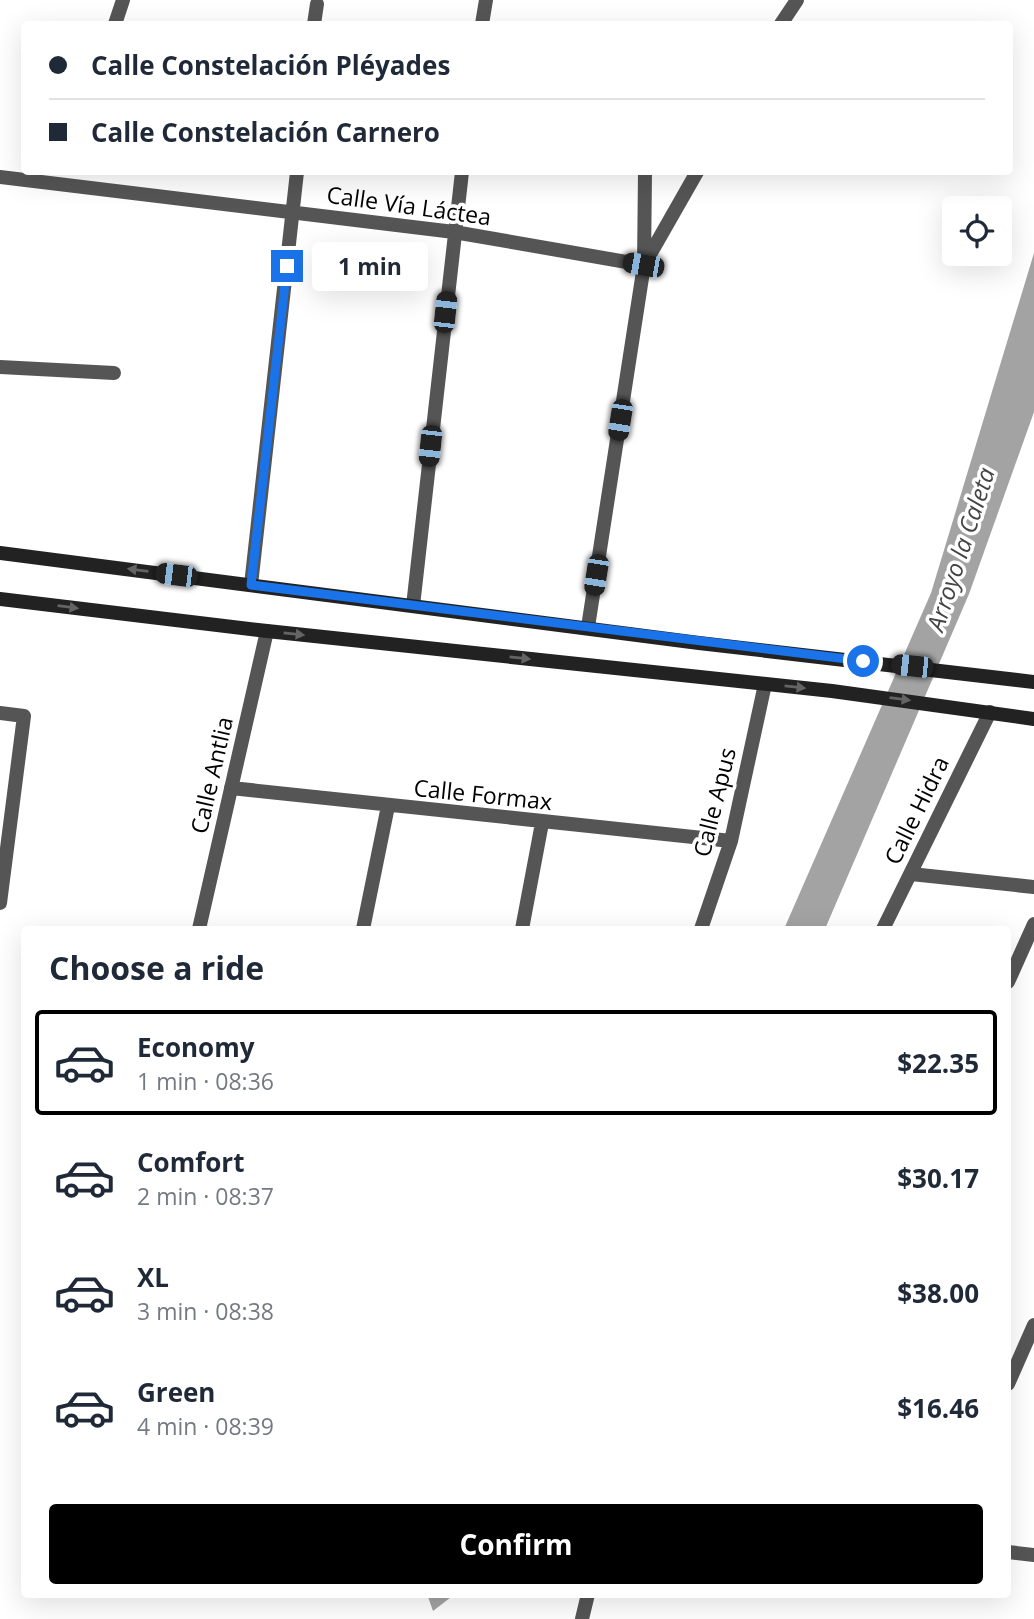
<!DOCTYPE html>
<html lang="en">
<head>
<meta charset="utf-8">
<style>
	body { margin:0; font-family:"Open Sans",sans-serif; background:#f6f6f7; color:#1f2937; height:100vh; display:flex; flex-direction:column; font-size:26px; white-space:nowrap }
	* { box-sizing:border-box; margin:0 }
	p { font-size:23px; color:#747a83 }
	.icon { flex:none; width:38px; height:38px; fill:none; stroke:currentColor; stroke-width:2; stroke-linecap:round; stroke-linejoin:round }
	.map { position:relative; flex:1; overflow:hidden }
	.details { position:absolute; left:21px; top:926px; width:990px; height:672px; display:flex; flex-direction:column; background:#fff; border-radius:7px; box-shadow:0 7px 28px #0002 }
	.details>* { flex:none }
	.hud { position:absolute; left:21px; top:21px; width:992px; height:154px; border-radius:7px; box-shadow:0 7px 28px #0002; display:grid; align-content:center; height:154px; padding:0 28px; background:#fff }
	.controls { position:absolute; left:942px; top:196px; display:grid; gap:14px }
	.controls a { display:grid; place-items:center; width:70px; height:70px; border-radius:7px; background:#fff; box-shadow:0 7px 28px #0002; font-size:35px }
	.end { position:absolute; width:32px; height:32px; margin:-16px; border:9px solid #1a73e8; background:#fff; box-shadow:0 0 0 4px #fff }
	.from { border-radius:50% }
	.bubble { position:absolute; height:49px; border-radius:7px; background:#fff; box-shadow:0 7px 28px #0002; font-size:23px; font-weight:700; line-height:49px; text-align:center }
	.car { position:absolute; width:21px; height:42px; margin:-21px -10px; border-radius:9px; box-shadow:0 0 5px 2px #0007; background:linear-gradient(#222 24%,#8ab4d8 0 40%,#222 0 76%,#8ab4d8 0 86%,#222 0) }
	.hud b { display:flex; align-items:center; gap:24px; height:66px; font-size:26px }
	.hud b+b { border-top:2px solid #e0e1e3 }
	.hud i { width:18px; height:18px; background:#1f2937 }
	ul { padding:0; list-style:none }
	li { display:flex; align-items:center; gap:21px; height:105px; margin:0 14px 10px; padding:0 14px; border:4px solid transparent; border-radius:7px }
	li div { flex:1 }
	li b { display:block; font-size:26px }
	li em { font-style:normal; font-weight:700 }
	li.on { border-color:#000 }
	li>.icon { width:63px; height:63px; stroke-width:1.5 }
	h2 { padding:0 28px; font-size:32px; line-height:84px }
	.primary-button { display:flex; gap:14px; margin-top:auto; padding:14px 28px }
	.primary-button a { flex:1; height:80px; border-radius:7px; background:#000; color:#fff; font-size:28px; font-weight:700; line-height:80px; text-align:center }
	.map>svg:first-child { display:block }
	.water { fill:#a3a3a3 }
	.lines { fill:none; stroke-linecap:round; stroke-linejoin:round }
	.minor { stroke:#555; stroke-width:14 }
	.secondary { stroke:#222; stroke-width:14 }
	.oneway { fill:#646464 }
	.route { stroke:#1a73e8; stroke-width:9 }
	.labels { text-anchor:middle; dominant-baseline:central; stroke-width:7; stroke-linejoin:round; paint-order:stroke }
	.street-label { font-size:23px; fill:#000; stroke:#fff }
	.water-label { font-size:24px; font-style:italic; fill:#444; stroke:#fff }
</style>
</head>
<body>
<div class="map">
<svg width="1034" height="1619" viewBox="0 0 1034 1619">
	<rect width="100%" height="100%" fill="#fff"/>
	<path class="water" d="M1034 253V412L969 594 825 929H784L931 593Z
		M427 1594H455L433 1611Z"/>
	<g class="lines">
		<path class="minor" d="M115 24 123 0
			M314 24 317 4
			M482 24 486 0
			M781 24 797 0
			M0 177 454 232 644 265 697 172
			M0 367 114 373
			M251 585 297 172
			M413 606 462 172
			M588 627 644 265 645 172
			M0 713 24 716 0 903
			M231 788 731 841
			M911 874 1034 887
			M199 929 267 631
			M363 929 388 806
			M522 929 542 823
			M701 929 731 841 765 684
			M883 929 990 712
			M1008 982 1034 924
			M1008 1384 1034 1325
			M1008 1552 1034 1555
			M582 1619 588 1594"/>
		<path class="secondary" d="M0 553 699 643 1034 682
			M0 599 267 631 832 691 1034 719"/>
	</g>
	<defs><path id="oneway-solid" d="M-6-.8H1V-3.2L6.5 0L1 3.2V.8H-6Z" transform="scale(1.75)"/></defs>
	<g class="oneway">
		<use href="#oneway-solid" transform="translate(138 570) rotate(-173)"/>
		<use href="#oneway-solid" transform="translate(68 607) rotate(7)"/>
		<use href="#oneway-solid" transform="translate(294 634) rotate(6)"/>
		<use href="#oneway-solid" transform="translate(520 658) rotate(6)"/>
		<use href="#oneway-solid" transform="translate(795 687) rotate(6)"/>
		<use href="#oneway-solid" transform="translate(900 699) rotate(7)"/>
	</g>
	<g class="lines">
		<path class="route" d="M287 266 251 585 863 661"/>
	</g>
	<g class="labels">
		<g class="street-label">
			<text transform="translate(409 205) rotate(8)">Calle Vía Láctea</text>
			<text transform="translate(211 775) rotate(-77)">Calle Antlia</text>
			<text transform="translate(483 794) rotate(6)">Calle Formax</text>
			<text transform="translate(714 802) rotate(-76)">Calle Apus</text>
			<text transform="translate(916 810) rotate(-64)">Calle Hidra</text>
		</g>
		<g class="water-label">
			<text transform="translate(960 549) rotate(-72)">Arroyo la Caleta</text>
		</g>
	</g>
</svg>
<div class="controls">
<a><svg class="icon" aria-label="locate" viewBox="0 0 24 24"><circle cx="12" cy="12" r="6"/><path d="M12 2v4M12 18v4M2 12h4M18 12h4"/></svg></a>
</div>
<i class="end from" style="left:863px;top:661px"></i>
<i class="end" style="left:287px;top:266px"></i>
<div class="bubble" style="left:312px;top:242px;width:116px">1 min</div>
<i class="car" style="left:643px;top:265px;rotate:280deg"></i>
<i class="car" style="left:445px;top:312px;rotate:6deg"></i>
<i class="car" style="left:620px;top:420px;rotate:189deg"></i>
<i class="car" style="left:430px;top:446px;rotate:186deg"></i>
<i class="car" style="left:176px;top:575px;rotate:277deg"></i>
<i class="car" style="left:596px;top:575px;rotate:189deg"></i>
<i class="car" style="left:912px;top:666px;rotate:276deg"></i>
<div class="hud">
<b><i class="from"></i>Calle Constelación Pléyades</b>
<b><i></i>Calle Constelación Carnero</b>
</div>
<section class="details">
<h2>Choose a ride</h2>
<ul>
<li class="on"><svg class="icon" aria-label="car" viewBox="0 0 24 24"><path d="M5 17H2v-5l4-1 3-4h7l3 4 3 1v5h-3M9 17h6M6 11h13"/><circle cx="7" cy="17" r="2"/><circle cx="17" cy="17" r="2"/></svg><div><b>Economy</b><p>1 min · 08:36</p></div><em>$22.35</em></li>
<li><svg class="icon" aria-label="car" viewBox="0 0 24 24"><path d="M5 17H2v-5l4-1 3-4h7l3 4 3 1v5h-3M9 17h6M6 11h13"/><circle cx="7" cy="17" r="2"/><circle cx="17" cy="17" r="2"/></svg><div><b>Comfort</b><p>2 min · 08:37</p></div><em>$30.17</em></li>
<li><svg class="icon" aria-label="car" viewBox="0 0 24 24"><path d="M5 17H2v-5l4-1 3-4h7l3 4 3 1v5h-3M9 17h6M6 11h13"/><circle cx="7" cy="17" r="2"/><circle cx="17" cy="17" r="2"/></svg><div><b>XL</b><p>3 min · 08:38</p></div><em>$38.00</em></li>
<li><svg class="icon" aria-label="car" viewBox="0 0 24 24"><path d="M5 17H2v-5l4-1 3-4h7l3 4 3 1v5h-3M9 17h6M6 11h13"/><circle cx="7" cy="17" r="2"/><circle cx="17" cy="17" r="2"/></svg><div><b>Green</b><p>4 min · 08:39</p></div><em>$16.46</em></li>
</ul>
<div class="primary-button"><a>Confirm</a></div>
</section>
</div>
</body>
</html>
